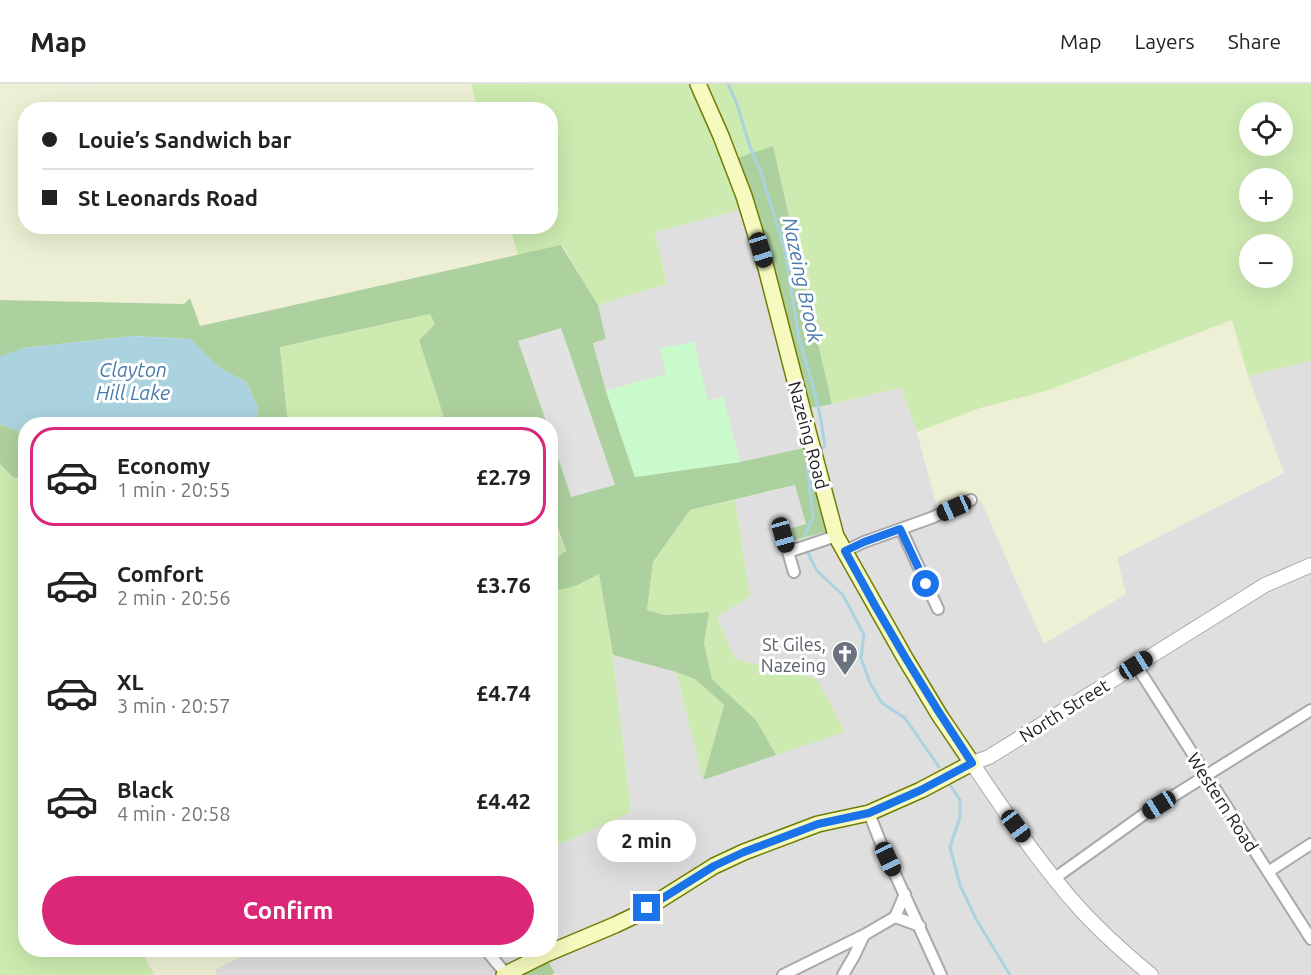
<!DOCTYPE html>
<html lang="en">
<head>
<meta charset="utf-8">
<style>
	body { margin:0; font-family:Ubuntu,sans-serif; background:#f2f2f2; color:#222; height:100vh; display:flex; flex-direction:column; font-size:22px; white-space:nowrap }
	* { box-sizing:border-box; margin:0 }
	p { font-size:20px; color:#767676 }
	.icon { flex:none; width:33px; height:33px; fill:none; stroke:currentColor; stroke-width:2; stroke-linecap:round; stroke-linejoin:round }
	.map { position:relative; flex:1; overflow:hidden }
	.sheet { position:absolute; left:18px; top:333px; width:540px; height:540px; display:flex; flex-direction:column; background:#fff; border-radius:24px; box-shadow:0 6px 24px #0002 }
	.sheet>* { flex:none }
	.hud { position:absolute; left:18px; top:18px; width:540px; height:132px; border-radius:24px; box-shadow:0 6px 24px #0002; display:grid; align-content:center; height:132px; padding:0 24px; background:#fff }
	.fabs { position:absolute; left:1239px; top:18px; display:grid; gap:12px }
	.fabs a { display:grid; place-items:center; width:54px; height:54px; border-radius:50%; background:#fff; box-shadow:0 6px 24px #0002; font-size:30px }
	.end { position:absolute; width:27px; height:27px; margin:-14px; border:8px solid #1a73e8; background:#fff; box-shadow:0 0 0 3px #fff }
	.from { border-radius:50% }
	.bubble { position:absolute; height:42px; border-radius:21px; background:#fff; box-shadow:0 6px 24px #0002; font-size:20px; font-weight:600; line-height:42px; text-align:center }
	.car { position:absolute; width:18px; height:36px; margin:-18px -9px; border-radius:8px; box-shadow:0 0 4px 2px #0007; background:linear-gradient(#222 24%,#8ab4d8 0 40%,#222 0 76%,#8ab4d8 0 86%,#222 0) }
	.hud b { display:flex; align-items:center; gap:21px; height:57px; font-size:22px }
	.hud b+b { border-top:2px solid #e0e0e0 }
	.hud i { width:15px; height:15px; background:#222 }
	ul { padding:10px 0 0; list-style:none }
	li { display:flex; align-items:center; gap:18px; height:99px; margin:0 12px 9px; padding:0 12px; border:3px solid transparent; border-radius:24px }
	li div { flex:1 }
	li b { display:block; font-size:22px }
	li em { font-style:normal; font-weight:600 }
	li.selected { border-color:#db2777 }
	li>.icon { width:54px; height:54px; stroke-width:1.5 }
	.cta { display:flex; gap:12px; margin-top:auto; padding:12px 24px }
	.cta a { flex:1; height:69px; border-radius:36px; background:#db2777; color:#fff; font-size:24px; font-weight:600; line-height:69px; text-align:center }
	header { display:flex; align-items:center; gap:36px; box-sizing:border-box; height:84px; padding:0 30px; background:#fff; border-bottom:2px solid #e0e0e0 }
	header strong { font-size:28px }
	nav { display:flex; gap:33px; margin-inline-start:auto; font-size:21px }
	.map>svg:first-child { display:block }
	.residential { fill:#e0dfdf }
	.farmland { fill:#eef0d5 }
	.grass { fill:#cdebb0; fill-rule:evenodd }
	.forest { fill:#add19e }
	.park { fill:#c8facc }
	.parking { fill:#e2e2e2 }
	.water { fill:#aad3df }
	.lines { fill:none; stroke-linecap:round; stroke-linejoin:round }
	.stream { stroke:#aad3df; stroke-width:3 }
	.minor-casing { stroke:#a9a9a9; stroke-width:14 }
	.tertiary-casing { stroke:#a9a9a9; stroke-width:16 }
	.secondary-casing { stroke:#707d05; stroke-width:18 }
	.minor { stroke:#fff; stroke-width:10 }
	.tertiary { stroke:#fff; stroke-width:14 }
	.secondary { stroke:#f7fabf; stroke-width:15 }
	.route { stroke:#1a73e8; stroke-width:8 }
	.labels { text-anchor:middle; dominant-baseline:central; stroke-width:6; stroke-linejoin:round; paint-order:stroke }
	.street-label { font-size:18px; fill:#222; stroke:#fff }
	.worship-label { font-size:18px; fill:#5b616d; stroke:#fff; text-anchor:end }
	.water-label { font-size:20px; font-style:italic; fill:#4a7aab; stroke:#fff }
</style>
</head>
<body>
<header>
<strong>Map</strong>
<nav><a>Map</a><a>Layers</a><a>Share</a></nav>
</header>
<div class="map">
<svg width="1311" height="891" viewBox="0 0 1311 891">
	<rect width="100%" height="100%" fill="#f2efe9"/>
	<path class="residential" d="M742 125 797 325 832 320 901 304 917 348 940 431 981 417 1117 474 1284 389 1248 292 1311 277V891H557L541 867 496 891H217L215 885 256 866H550L551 764 631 728 613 571 676 588 704 696 817 595 735 575 717 533 750 512 735 416 796 401 806 440 828 447 808 364 740 378 723 313 708 317 667 290 606 307 593 259 606 254 598 221 667 200 655 148Z"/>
	<path class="farmland" d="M0 0H57L81 2 82 0H471L478 25 26 26V142L510 143 518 171 199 242 190 214 184 220 0 216Z
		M1232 236 1248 292 1284 389 1117 473 1126 510 1044 560 981 417 939 431 917 348 980 324 1046 307Z
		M140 866H256L215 885 217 891H155Z"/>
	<path class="grass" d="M471 0H1311V277L1248 292 1232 236 1046 307 980 324 917 348 901 304 832 320 773 62 742 125 655 148 667 200 598 221 562 161 518 171 510 143 550 142V26L478 25ZM1250 28H1282V62H1250ZM1250 94H1282V128H1250ZM1250 160H1282V194H1250Z
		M430 230 435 240 419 256 446 340H288L280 263Z
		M0 380 14 394 25 393 26 681 21 684 26 691V866H140L155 891H0Z
		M735 416 750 512 717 533 735 575 817 595 845 648 776 671 756 636 712 595 704 559 708 528 665 531 647 526 653 478 690 426Z
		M550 425 578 501 599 490 613 571 631 728 551 764Z
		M676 588 696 595 724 621 703 696Z"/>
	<path class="forest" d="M773 62 832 320 797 326 742 125 723 79Z
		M561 161 598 221 606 255 593 259 606 307 635 393 740 378 808 363 828 447 791 457 788 445 806 440 795 401 690 426 653 478 647 526 665 531 709 528 704 559 712 595 756 636 776 671 703 696 724 621 695 595 676 588 613 571 599 490 578 501 551 508V479L566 467 551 425 550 340H446L419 256 435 240 430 230 280 263 288 340H257L258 324 247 299 217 282 190 255 132 252 24 264 0 274V216L184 220 190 214 200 242Z
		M0 340 25 349V393L14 394 0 380Z
		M542 867 555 889 552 891H496Z"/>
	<path class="park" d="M694 258 708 317 723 313 740 378 635 393 606 307 666 290 660 264Z"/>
	<path class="parking" d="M561 244 615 401 571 413 551 352 550 340H547L518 257Z"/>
	<path class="water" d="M132 252 191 255 217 282 247 299 258 324 257 340H26L25 349 0 340V274L1 272 24 264Z"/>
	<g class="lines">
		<path class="stream" d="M728 0 737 20 750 63 761 89 784 162 799 254 814 305 821 336 825 362 821 366
			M805 451 813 433 807 380 808 379
			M807 467 817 487 843 511 864 551 861 574 870 599 882 619 905 634 939 683
			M950 701 960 716V733L950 763 960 801 976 835 1010 891"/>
		<defs>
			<path id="minor" d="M901 445 938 525
				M783 451 794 488
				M845 467 864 458 931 434 971 416
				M788 468 836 452
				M1136 581 1311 855
				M869 729 880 757 941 891
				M1268 788 1311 760
				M1055 794 1143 731 1311 626
				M895 833 920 842
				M486 866 506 890
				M783 891 864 851 895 833 905 810
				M843 891 854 872 864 851"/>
			<path id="tertiary" d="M1151 891C1127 871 1102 849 1081 826 1040 781 1006 729 972 679L989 673 1265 501 1311 481"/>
			<path id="secondary" d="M504 891 546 870 615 841 636 831 714 782 744 768 818 740 869 729 921 706 972 679 940 632 905 574 836 452 809 351 766 184 744 112 721 52 698 0"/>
		</defs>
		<use href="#minor" class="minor-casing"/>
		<use href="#tertiary" class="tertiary-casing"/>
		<use href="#secondary" class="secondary-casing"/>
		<use href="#minor" class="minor"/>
		<use href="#tertiary" class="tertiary"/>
		<use href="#secondary" class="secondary"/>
	</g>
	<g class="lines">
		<path class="route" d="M647 824 714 782 744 768 818 740 869 729 921 706 972 679C926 610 884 540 845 467L864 458 900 445 926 500"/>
	</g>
	<defs>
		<symbol id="church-pin" viewBox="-11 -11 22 30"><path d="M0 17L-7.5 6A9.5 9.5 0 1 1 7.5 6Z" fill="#6b7280" stroke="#fff"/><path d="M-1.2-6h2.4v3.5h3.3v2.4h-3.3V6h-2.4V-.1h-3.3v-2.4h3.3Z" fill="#fff"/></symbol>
	</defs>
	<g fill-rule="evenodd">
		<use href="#church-pin" x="830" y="555" width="30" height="40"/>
	</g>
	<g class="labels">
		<g class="street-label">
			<text transform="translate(809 351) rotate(75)">Nazeing Road</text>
			<text transform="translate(1064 626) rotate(-32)">North Street</text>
			<text transform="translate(1223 718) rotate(57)">Western Road</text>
		</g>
		<g class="worship-label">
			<text x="826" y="560">St Giles,<tspan x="826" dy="21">Nazeing</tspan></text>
		</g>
		<g class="water-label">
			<text transform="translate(803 196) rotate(78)">Nazeing Brook</text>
			<text x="133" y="285">Clayton<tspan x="133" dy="23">Hill Lake</tspan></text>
		</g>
	</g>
</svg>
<div class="fabs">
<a><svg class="icon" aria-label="locate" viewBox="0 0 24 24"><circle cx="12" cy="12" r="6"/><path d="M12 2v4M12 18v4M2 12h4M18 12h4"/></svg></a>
<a>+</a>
<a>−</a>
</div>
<i class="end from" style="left:926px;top:500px"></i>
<i class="end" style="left:647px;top:824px"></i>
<div class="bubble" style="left:597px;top:736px;width:99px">2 min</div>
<i class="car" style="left:761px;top:166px;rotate:163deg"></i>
<i class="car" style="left:954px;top:424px;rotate:246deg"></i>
<i class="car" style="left:783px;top:451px;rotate:164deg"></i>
<i class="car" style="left:1136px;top:581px;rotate:58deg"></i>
<i class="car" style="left:1159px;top:721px;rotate:238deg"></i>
<i class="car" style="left:1016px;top:742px;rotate:143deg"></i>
<i class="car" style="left:888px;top:775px;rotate:155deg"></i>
<div class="hud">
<b><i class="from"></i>Louie’s Sandwich bar</b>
<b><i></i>St Leonards Road</b>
</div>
<section class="sheet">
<ul>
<li class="selected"><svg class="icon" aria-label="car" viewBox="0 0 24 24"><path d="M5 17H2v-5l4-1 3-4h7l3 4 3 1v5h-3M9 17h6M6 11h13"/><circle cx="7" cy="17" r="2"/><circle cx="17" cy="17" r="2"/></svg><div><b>Economy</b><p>1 min · 20:55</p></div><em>£2.79</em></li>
<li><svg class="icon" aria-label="car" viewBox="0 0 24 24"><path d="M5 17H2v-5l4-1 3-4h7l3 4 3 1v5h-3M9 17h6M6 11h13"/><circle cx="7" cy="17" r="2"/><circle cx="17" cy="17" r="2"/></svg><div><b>Comfort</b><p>2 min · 20:56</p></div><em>£3.76</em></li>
<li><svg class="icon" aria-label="car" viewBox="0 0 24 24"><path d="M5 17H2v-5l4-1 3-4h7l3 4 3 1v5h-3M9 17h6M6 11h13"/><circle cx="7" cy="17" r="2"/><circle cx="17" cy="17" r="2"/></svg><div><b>XL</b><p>3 min · 20:57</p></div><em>£4.74</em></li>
<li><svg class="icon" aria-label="car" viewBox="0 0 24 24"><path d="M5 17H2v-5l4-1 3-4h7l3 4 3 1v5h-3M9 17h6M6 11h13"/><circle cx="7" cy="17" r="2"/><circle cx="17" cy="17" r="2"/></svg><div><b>Black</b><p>4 min · 20:58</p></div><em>£4.42</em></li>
</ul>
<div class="cta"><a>Confirm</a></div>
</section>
</div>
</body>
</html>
